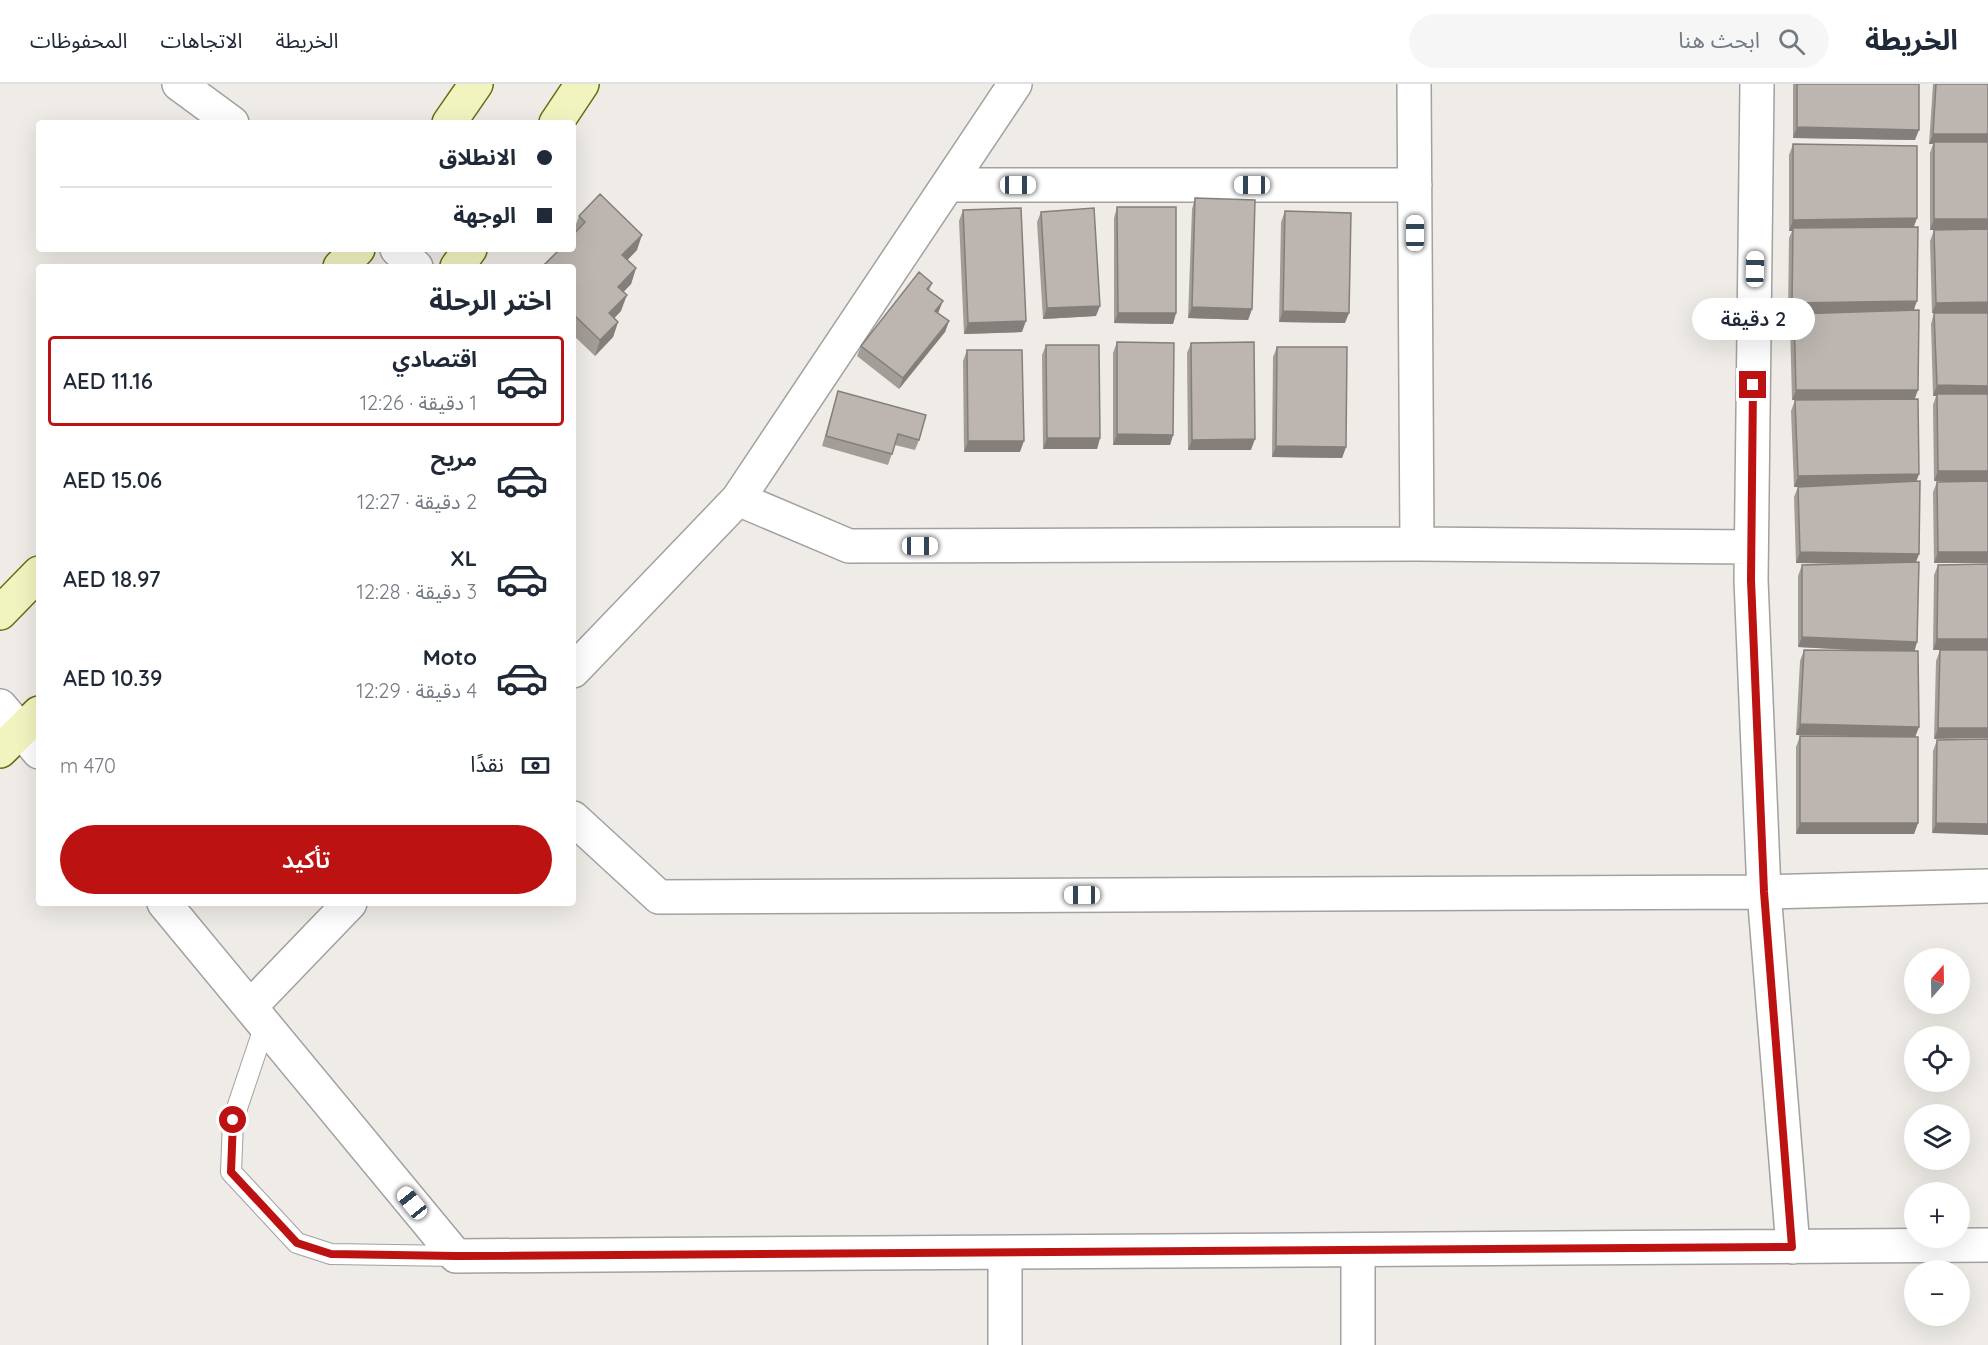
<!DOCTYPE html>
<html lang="ar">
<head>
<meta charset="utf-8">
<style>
	body { margin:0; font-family:Quicksand,"Noto Sans Arabic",sans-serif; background:#f6f6f7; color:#1f2937; direction:rtl; height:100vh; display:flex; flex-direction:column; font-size:22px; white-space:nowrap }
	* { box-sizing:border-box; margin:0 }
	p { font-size:20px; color:#747a83 }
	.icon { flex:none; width:33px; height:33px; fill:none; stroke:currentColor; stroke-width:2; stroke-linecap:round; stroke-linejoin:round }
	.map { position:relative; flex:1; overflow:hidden; direction:ltr }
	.details { position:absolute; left:36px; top:180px; width:540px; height:642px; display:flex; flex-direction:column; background:#fff; border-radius:6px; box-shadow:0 6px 24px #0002; direction:rtl }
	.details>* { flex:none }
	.top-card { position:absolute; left:36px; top:36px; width:540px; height:132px; border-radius:6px; box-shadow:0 6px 24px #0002; direction:rtl; display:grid; align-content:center; height:132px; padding:0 24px; background:#fff }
	.needle { width:39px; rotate:20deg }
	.controls { position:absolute; left:1904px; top:864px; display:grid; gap:12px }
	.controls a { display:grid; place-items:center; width:66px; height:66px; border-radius:50%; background:#fff; box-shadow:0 6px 24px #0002; font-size:30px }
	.end { position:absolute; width:27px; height:27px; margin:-14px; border:8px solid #bd1212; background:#fff; box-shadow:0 0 0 3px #fff }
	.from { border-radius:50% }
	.bubble { position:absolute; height:42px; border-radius:21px; background:#fff; box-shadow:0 6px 24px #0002; font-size:20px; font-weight:600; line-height:42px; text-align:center; direction:rtl }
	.car { position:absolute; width:18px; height:36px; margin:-18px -9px; border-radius:8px; box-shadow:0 0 4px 2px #0007; background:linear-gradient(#fff 24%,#345 0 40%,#fff 0 76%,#345 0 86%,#fff 0) }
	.top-card b { display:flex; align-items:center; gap:21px; height:57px; font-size:22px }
	.top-card b+b { border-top:2px solid #e0e1e3 }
	.top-card i { width:15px; height:15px; background:#1f2937 }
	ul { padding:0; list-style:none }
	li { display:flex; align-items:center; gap:18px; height:90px; margin:0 12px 9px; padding:0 12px; border:3px solid transparent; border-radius:6px }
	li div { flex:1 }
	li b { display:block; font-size:22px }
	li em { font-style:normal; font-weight:600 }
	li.active { border-color:#bd1212 }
	li>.icon { width:54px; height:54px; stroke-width:1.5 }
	h2 { padding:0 24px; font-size:27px; line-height:72px }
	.pay { display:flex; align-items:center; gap:15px; height:66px; padding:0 24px; font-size:22px }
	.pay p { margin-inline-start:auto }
	.cta { display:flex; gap:12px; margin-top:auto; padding:12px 24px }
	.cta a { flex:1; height:69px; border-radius:36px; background:#bd1212; color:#fff; font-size:24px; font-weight:600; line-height:69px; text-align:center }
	header { display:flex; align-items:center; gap:36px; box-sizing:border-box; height:84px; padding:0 30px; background:#fff; border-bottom:2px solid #e0e1e3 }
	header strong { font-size:28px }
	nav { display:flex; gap:33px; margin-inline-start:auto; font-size:21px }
	.search { width:420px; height:54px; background:#f6f6f7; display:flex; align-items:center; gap:15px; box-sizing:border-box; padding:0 21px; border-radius:33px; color:#747a83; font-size:22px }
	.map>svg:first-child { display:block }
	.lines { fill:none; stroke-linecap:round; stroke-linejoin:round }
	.service-casing { stroke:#a1a1a1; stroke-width:22 }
	.minor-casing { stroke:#a1a1a1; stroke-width:36 }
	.secondary-casing { stroke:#646e0f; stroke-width:36 }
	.service { stroke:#fff; stroke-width:20 }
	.minor { stroke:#fff; stroke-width:33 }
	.secondary { stroke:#f2f4c0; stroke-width:33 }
	.wall { fill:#a39d97 }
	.shaded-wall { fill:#847f7b }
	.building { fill:#bdb6b0; stroke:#847f7b; stroke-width:1.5 }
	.route { stroke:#bd1212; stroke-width:8 }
</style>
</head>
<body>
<header>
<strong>الخريطة</strong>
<div class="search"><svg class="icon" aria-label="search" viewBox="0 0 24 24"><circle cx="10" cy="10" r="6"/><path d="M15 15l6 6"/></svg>ابحث هنا</div>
<nav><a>الخريطة</a><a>الاتجاهات</a><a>المحفوظات</a></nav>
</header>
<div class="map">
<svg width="1988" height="1261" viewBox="0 0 1988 1261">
	<rect width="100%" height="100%" fill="#efece7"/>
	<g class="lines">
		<defs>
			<path id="service" d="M265 941 233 1036 231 1088 297 1159 331 1170 456 1172"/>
			<path id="minor" d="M179 0 232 39
				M1414 0 1417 460
				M1757 0 1751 496 1764 808 1793 1163
				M948 101H1415
				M397 165 416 183
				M738 415 849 462 1417 460 1751 463
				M573 587 738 415 1015 0
				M0 622 39 668
				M573 734 659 813 1764 808 1988 802
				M164 819 456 1172 1988 1161
				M250 923 350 819
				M1005 1261V1169
				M1358 1261V1166"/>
			<path id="secondary" d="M449 39 476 0
				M556 39 582 0
				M340 183 358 165
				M457 183 470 165
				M0 529 39 489
				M0 667 39 629"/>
		</defs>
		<use href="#service" class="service-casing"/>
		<use href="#minor" class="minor-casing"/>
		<use href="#secondary" class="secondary-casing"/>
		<use href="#service" class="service"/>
		<use href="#minor" class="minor"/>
		<use href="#secondary" class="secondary"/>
	</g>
	<path class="wall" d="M1793 0H1919L1915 56 1793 54Z
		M1933 0H1988V479H1934L1933 408 1937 398H1969L1934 397 1933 321 1936 312H1933L1931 240 1934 229H1944H1932L1930 157 1934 146H1969H1930V69L1933 60H1929Z
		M1793 60 1917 134 1914 143 1915 315 1919 390 1916 397 1919 470 1916 478 1917 558 1914 567 1919 643 1915 653 1918 739 1914 750H1796V663L1800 652H1865L1796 651 1800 577 1804 566 1868 567 1798 563V492L1802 481 1852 480 1796 479 1794 413 1798 403 1803 402 1794 403 1791 327 1795 316H1792L1790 240 1794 230H1788L1789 154 1792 147H1789V71Z
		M1195 114 1252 225 1248 236 1188 234 1192 125Z
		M1117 123 1176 229 1173 240 1114 239V134Z
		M963 126 1022 248 964 250 959 137Z
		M1285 127 1345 239 1279 238 1281 138Z
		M1041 128 1096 232 1043 235 1037 138Z
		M579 132 637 166 627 176 636 184 631 200 623 208 621 227 614 234 618 238 613 253 595 272 573 251V183H543L544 181 575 149 573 148Z
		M932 199 929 207 939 227 938 229 949 237 945 248 899 305 857 272 861 262Z
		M1117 258 1173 351 1170 361H1113V269Z
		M1191 259 1251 366H1188L1187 269Z
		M1046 261 1100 354 1097 365H1043L1042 271Z
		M1277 263 1346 363 1342 374 1272 373 1273 273Z
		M967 266 1020 368H964L963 277Z
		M838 307 919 356 915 366 895 361 888 381 822 362Z
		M1938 481 1988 566H1933L1934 491Z
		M1940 566H1988L1934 655 1936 577Z
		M1988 655 1932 749 1933 667 1937 656Z"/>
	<path class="shaded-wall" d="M1797 43 1919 46 1915 56 1793 54Z
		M1933 50H1988V61L1934 58 1933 60H1929Z
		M1917 134 1913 144H1793L1792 147H1789L1793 136Z
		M1934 135H1988V145L1930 146Z
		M642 151 637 166 617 187 622 171Z
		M636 184 631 200 613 219 618 203Z
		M627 211 621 227 604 245 609 229Z
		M943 217 939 227 931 237 935 227Z
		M1917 217 1913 228 1788 230 1792 219Z
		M1988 218V229H1932L1936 219Z
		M1100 222 1096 232 1043 235 1047 224Z
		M1192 223 1252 225 1248 236 1188 234Z
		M1283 227 1349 229 1345 239 1279 238Z
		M1118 229H1176L1173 240 1114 239Z
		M949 237 945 248 899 305 903 294Z
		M1026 237 1022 248 964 250 968 239Z
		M618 238 613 253 595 272 600 256Z
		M1937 301 1988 302V313L1933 312Z
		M1796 306H1918L1914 317 1792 316Z
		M1117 350 1173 351 1170 361H1113Z
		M1047 354H1100L1097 365H1043Z
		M1255 355 1251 366H1188L1192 356Z
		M968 357H1024L1020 368H964Z
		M1276 362 1346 363 1342 374 1272 373Z
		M1938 387H1988V398L1934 397Z
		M1919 390 1915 401 1794 403 1798 392Z
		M1800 468 1919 470 1915 480 1796 479Z
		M1938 468H1988V479H1934Z
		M1802 553 1917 558 1914 569 1798 563Z
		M1937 555H1988V566H1933Z
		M1800 640 1919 643 1915 653 1796 651Z
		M1938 644H1988V654L1934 655Z
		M1800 739H1918L1914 750H1796Z
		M1936 739 1988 740V751L1932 749Z"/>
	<path class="building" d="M1797 0H1919V46L1797 43Z
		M1936 0H1988V50H1933Z
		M1934 58H1988V135H1934Z
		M1793 60 1917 62V134L1793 136Z
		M600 110 642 151 622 171 636 184 618 203 627 211 609 229 618 238 600 256 573 230V183H547L544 181 560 165H573V151L585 138 579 132Z
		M1195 114 1255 116 1252 225 1192 223Z
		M1117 123H1176V229H1118Z
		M1021 124 1026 237 968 239 963 126Z
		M1094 124 1100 222 1047 224 1041 128Z
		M1285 127 1351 129 1349 229 1283 227Z
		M1918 143 1917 217 1792 219 1793 144Z
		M1988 145V218L1936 219 1934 146Z
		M919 188 932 199 927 205 943 217 935 227 949 237 903 294 861 262Z
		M1919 226 1918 306H1796L1794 230Z
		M1934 229H1988V302L1937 301Z
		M1117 258 1174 259 1173 351 1117 350Z
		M1254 258 1255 355 1192 356 1191 259Z
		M1046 261H1099L1100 354H1047Z
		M1277 263H1347L1346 363 1276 362Z
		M967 266H1022L1024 357H968Z
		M838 307 926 331 919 356 898 350 892 370 826 352Z
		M1937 310H1988V387H1938Z
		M1918 315 1919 390 1798 392 1795 316Z
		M1920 397 1919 470 1800 468 1798 403Z
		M1988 397V468H1938L1937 398Z
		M1919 478 1917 558 1802 553V481Z
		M1988 480V555H1937L1938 481Z
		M1804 566 1918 567 1919 643 1800 640Z
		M1940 566H1988V644H1938Z
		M1800 652 1918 653V739H1800Z
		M1988 655V740L1936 739 1937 656Z"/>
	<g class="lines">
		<path class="route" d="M233 1036 231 1088 297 1159 331 1170 456 1172 1792 1163 1764 808 1751 496 1753 301"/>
	</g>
</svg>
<div class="controls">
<a><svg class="needle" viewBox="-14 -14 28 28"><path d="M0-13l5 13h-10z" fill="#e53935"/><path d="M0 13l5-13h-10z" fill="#747a83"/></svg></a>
<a><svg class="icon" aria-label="locate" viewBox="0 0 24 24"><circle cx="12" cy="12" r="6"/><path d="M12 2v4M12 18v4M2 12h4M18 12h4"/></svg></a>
<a><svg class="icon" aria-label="layers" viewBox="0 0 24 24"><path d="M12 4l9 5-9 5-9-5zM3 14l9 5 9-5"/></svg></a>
<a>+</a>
<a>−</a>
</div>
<i class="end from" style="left:233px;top:1036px"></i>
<i class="end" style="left:1753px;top:301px"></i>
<div class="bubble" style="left:1692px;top:214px;width:123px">2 دقيقة</div>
<i class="car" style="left:1018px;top:101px;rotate:90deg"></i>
<i class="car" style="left:1252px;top:101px;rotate:270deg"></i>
<i class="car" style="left:1415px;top:149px;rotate:0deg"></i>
<i class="car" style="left:1755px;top:185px;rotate:1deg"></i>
<i class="car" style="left:920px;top:462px;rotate:90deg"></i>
<i class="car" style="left:1082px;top:811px;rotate:270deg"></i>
<i class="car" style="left:412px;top:1119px;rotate:321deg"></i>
<div class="top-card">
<b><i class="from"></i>الانطلاق</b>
<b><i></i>الوجهة</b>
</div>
<section class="details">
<h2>اختر الرحلة</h2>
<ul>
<li class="active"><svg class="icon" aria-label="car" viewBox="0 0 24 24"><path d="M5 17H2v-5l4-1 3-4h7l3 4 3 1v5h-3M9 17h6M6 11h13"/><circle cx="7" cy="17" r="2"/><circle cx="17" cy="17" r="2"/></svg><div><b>اقتصادي</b><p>1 دقيقة · 12:26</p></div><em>AED 11.16</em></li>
<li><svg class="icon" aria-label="car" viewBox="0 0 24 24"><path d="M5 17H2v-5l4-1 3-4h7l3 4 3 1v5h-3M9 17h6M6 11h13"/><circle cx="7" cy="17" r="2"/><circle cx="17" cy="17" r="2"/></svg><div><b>مريح</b><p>2 دقيقة · 12:27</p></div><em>AED 15.06</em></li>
<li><svg class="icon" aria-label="car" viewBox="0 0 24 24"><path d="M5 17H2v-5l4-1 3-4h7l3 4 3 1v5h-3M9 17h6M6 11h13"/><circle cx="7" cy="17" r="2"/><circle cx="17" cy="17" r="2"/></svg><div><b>XL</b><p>3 دقيقة · 12:28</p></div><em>AED 18.97</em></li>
<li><svg class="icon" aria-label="car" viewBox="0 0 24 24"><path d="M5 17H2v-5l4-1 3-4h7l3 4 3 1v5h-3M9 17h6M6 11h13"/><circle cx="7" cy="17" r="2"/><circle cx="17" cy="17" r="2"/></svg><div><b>Moto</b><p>4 دقيقة · 12:29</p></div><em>AED 10.39</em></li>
</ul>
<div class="pay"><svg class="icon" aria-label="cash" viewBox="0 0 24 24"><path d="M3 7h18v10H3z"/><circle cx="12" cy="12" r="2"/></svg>نقدًا<p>470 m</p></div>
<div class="cta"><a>تأكيد</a></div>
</section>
</div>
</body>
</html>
